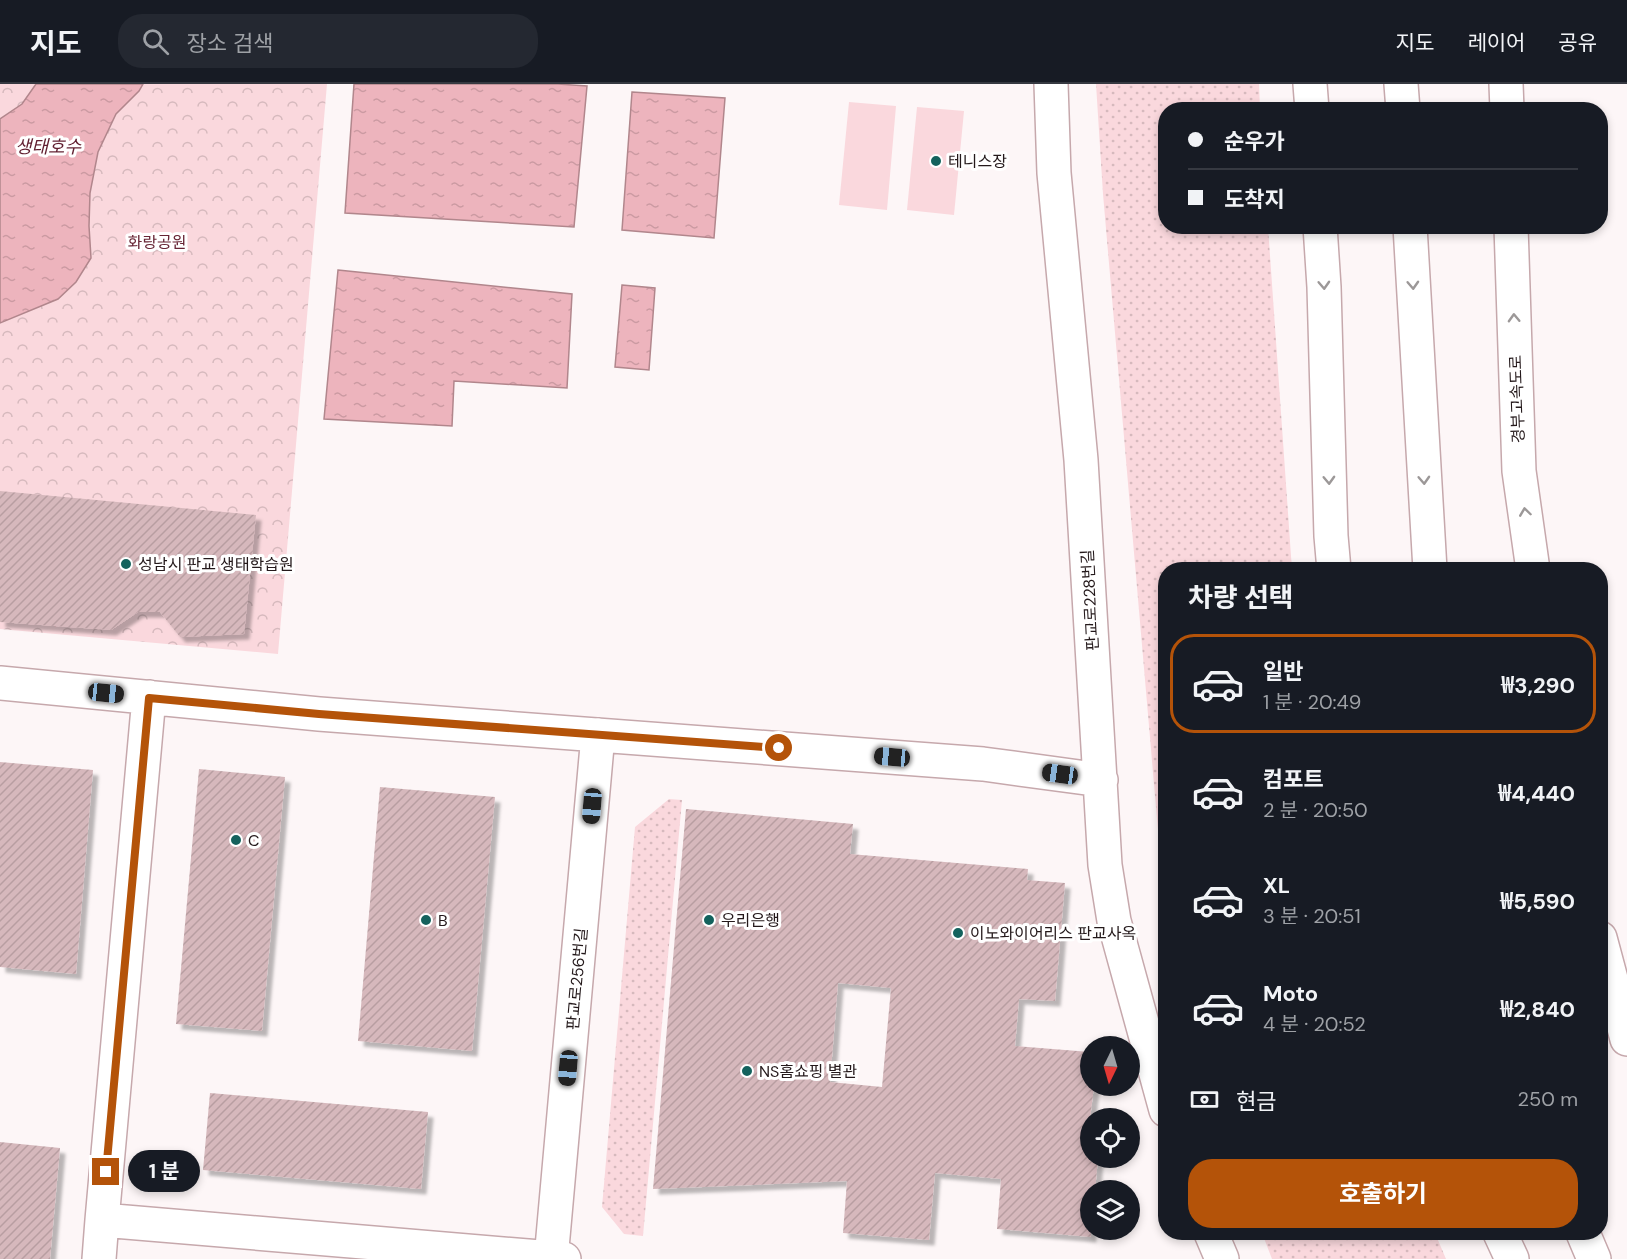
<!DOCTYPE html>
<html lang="ko">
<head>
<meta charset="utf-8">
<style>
	body { margin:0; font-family:"DM Sans","Noto Sans KR",sans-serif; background:#242831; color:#f1f3f6; height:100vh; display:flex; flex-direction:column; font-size:22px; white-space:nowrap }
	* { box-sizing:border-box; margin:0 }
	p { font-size:20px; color:#9ea1a6 }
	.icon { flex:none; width:33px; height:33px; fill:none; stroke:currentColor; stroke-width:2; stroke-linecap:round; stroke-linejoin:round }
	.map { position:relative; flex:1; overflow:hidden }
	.side { position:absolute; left:1158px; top:478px; width:450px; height:678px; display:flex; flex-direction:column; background:#171b24; border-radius:24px; box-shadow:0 3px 9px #0003 }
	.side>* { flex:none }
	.banner { position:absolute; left:1158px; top:18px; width:450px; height:132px; border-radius:24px; box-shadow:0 3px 9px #0003; display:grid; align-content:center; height:132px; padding:0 30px; background:#171b24 }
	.needle { width:39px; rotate:185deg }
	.fabs { position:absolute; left:1080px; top:952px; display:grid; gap:12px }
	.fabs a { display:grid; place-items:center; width:60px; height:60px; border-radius:50%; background:#171b24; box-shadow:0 3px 9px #0003; font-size:30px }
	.end { position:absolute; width:27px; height:27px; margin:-14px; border:8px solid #b45309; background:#fff; box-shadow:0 0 0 3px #fff }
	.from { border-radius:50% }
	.bubble { position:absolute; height:42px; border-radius:21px; background:#171b24; box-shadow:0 3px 9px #0003; font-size:20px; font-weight:700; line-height:42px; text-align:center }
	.car { position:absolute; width:18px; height:36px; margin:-18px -9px; border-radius:8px; box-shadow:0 0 4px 2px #0007; background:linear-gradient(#222 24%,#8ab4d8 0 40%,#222 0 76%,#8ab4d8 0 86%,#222 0) }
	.banner b { display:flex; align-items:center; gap:21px; height:57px; font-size:22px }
	.banner b+b { border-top:2px solid #363941 }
	.banner i { width:15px; height:15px; background:#f1f3f6 }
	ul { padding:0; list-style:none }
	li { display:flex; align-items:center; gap:18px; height:99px; margin:0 12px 9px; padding:0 18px; border:3px solid transparent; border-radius:24px }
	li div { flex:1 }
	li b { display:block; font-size:22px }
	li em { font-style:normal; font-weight:700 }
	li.on { border-color:#b45309 }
	li>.icon { width:54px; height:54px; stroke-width:1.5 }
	h2 { padding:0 30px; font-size:27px; line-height:72px }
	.pay { display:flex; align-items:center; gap:15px; height:66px; padding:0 30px; font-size:22px }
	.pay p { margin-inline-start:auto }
	.action { display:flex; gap:12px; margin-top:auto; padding:12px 30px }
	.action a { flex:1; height:69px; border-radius:24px; background:#b45309; color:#fff; font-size:24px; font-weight:700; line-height:69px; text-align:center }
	header { display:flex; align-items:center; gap:36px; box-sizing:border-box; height:84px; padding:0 30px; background:#171b24; border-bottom:2px solid #363941 }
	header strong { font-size:28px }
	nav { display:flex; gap:33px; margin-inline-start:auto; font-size:21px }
	.search { width:420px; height:54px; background:#242831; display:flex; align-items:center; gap:15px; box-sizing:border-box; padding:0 21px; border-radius:24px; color:#9ea1a6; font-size:22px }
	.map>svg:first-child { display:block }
	.grass { fill:url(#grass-dots) }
	.park { fill:url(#park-crowns) }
	.pitch { fill:#fad8dd }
	.water { fill:url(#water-ripples); stroke:#b1868c; stroke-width:1.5 }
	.building { fill:url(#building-hatch); fill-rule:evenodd; filter:url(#shadow) }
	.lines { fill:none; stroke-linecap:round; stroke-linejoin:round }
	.minor-casing { stroke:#c6a8ac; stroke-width:36 }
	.highway-casing { stroke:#c6a8ac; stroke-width:36 }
	.minor { stroke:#fff; stroke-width:33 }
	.highway { stroke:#fff; stroke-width:33 }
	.oneway { stroke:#9c9898 }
	.route { stroke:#b45309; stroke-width:8 }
	.poi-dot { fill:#14625d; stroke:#fff; stroke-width:2 }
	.labels { text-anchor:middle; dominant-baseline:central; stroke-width:6; stroke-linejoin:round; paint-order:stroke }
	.poi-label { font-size:16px; fill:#24191b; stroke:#fff; text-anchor:start }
	.park-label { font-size:16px; fill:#672535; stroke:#fff }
	.street-label { font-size:16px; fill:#24191b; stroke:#fff }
	.water-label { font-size:18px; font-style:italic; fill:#611f30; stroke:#fff }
</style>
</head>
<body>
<header>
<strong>지도</strong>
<div class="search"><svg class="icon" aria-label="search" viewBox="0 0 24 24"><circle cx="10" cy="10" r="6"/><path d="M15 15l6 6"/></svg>장소 검색</div>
<nav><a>지도</a><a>레이어</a><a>공유</a></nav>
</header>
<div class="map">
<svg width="1627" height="1175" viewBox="0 0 1627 1175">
	<defs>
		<pattern id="grass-dots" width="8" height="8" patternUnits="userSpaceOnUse" patternTransform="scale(1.5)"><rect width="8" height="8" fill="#fad8dd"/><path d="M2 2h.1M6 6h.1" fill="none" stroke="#d6b9bd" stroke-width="1.8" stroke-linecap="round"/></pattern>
		<pattern id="park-crowns" width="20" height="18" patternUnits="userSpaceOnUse" patternTransform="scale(1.5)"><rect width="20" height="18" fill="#fad8dd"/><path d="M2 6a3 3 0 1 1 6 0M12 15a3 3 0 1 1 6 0" fill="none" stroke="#d6b9bd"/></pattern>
		<pattern id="water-ripples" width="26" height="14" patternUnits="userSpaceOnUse" patternTransform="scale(1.5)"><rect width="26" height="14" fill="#edb4bd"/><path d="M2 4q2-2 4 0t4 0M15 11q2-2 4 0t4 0" fill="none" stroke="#cb9aa2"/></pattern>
		<pattern id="building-hatch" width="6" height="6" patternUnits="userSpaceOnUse" patternTransform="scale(1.5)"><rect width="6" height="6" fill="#d6b8bc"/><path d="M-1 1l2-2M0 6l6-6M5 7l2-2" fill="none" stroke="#b89ea1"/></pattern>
		<filter id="shadow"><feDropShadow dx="5.5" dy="5.5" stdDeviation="1.5" flood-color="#0004"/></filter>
	</defs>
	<rect width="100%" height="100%" fill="#fdf6f7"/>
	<path class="grass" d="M1096 0H1259L1260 25 1166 26V142L1268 143 1292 486H1166L1165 816 1161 781 1103 110Z
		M669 715 682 716 643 1152 624 1150 602 1123 635 743Z
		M1262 1149H1435L1446 1175H1272Z"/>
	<path class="park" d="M0 0H327L278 570 0 545Z"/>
	<path class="pitch" d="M849 18 896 22 887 126 839 121Z
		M917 23 964 27 954 131 907 126Z"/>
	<path class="water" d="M36 0H143L139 7 116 30 98 68 90 109 89 142 91 174 76 198 58 215 0 239V35L22 20Z
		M354 0H558L587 2 574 143 345 129Z
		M632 8 725 14 714 154 622 146Z
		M338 186 572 210 567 304 454 297 452 342 324 335Z
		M622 201 655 204 649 286 615 283Z"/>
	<path class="building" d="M0 407 256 431 244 550 180 553 160 528H138L111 546 0 538Z
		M0 678 93 686 76 890 0 883Z
		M199 685 285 693 262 947 176 940Z
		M380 703 495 713 472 967 358 957Z
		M686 725 853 740 850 770 1028 785 1027 796 1065 799 1055 917 1019 915 1015 962 1090 968V1002H1094L1090 1035V1074H1098L1095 1107H1090L1091 1153 997 1145 1001 1095 935 1089 929 1156 843 1149 847 1097 653 1105ZM838 899 891 904 882 1003 830 998Z
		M210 1009 428 1028 421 1105 203 1086Z
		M0 1058 60 1064 50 1175H0Z"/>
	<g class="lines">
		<defs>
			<path id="minor" d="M1051 0 1054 89 1081 376 1105 781 1114 837 1166 1026
				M0 599 319 630 983 680 1101 696
				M149 613 102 1136 564 1175
				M1211 1149 1222 1175
				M99 1175 102 1136
				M551 1175 598 651"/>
			<path id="highway" d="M1310 0 1312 26
				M1401 0 1403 26
				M1506 0 1507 26
				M1320 142 1324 203 1331 452 1334 486
				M1410 142 1430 486
				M1511 142 1519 387 1533 486
				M1600 854 1627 955
				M1500 1149 1512 1175
				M1583 1149 1594 1175"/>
		</defs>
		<use href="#minor" class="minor-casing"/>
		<use href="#highway" class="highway-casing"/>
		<use href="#minor" class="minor"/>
		<use href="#highway" class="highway"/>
	</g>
	<defs><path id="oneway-chevron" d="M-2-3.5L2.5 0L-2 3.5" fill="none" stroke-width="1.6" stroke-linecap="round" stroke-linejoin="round" transform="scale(1.5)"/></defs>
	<g class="oneway">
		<use href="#oneway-chevron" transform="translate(1324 201) rotate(87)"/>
		<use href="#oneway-chevron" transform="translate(1413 201) rotate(87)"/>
		<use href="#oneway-chevron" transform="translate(1514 234) rotate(-92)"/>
		<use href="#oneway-chevron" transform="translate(1329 396) rotate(88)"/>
		<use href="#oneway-chevron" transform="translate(1424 396) rotate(87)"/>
		<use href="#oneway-chevron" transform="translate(1525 428) rotate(-98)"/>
	</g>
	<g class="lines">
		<path class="route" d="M106 1088 149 614 319 630 779 664"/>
	</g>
	<g class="poi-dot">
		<circle cx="936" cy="77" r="6"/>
		<circle cx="126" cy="480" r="6"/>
		<circle cx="236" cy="756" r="6"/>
		<circle cx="426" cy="836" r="6"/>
		<circle cx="709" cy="836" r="6"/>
		<circle cx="958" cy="849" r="6"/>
		<circle cx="747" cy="987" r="6"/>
	</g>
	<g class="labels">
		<g class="poi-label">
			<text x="948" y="77">테니스장</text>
			<text x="138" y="480">성남시 판교 생태학습원</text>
			<text x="248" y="756">C</text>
			<text x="438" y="836">B</text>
			<text x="721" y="836">우리은행</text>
			<text x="970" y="849">이노와이어리스 판교사옥</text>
			<text x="759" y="987">NS홈쇼핑 별관</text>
		</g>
		<g class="park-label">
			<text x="157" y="158">화랑공원</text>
		</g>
		<g class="street-label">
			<text transform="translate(1517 315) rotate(-92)">경부고속도로</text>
			<text transform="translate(1090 516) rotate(-93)">판교로228번길</text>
			<text transform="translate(577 895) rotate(-85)">판교로256번길</text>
		</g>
		<g class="water-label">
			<text x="48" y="63">생태호수</text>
		</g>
	</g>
</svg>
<div class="fabs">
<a><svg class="needle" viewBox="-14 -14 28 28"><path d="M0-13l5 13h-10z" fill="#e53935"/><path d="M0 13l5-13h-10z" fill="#9ea1a6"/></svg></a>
<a><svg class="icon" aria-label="locate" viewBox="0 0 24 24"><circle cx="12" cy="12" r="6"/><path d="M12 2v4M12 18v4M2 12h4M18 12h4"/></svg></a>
<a><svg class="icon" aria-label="layers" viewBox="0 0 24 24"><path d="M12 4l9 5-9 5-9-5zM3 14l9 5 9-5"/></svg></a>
</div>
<i class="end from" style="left:779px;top:664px"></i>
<i class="end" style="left:106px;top:1088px"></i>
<div class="bubble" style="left:128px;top:1066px;width:72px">1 분</div>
<i class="car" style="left:106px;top:609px;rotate:96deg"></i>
<i class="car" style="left:892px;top:673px;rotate:275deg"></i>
<i class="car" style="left:1060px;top:690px;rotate:278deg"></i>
<i class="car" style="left:592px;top:722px;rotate:185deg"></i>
<i class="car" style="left:568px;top:984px;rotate:185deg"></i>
<div class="banner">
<b><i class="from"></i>순우가</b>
<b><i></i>도착지</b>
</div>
<section class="side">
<h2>차량 선택</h2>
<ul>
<li class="on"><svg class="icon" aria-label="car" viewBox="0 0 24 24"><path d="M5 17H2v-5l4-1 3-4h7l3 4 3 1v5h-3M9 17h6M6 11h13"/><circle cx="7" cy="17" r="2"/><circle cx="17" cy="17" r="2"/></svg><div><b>일반</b><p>1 분 · 20:49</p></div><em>₩3,290</em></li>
<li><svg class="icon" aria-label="car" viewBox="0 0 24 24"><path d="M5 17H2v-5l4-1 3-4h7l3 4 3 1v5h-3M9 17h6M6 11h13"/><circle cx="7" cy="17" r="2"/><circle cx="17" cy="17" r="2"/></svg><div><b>컴포트</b><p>2 분 · 20:50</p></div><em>₩4,440</em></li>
<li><svg class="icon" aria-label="car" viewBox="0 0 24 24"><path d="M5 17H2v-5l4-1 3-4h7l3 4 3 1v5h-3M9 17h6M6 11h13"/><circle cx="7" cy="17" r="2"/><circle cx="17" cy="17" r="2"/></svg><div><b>XL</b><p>3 분 · 20:51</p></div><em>₩5,590</em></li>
<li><svg class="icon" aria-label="car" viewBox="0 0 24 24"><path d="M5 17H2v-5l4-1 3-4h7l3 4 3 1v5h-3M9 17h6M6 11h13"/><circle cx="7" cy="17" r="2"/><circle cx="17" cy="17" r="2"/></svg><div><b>Moto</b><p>4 분 · 20:52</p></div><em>₩2,840</em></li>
</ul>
<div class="pay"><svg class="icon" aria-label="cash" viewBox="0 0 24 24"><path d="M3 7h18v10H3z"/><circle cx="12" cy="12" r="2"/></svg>현금<p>250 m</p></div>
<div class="action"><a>호출하기</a></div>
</section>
</div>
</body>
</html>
